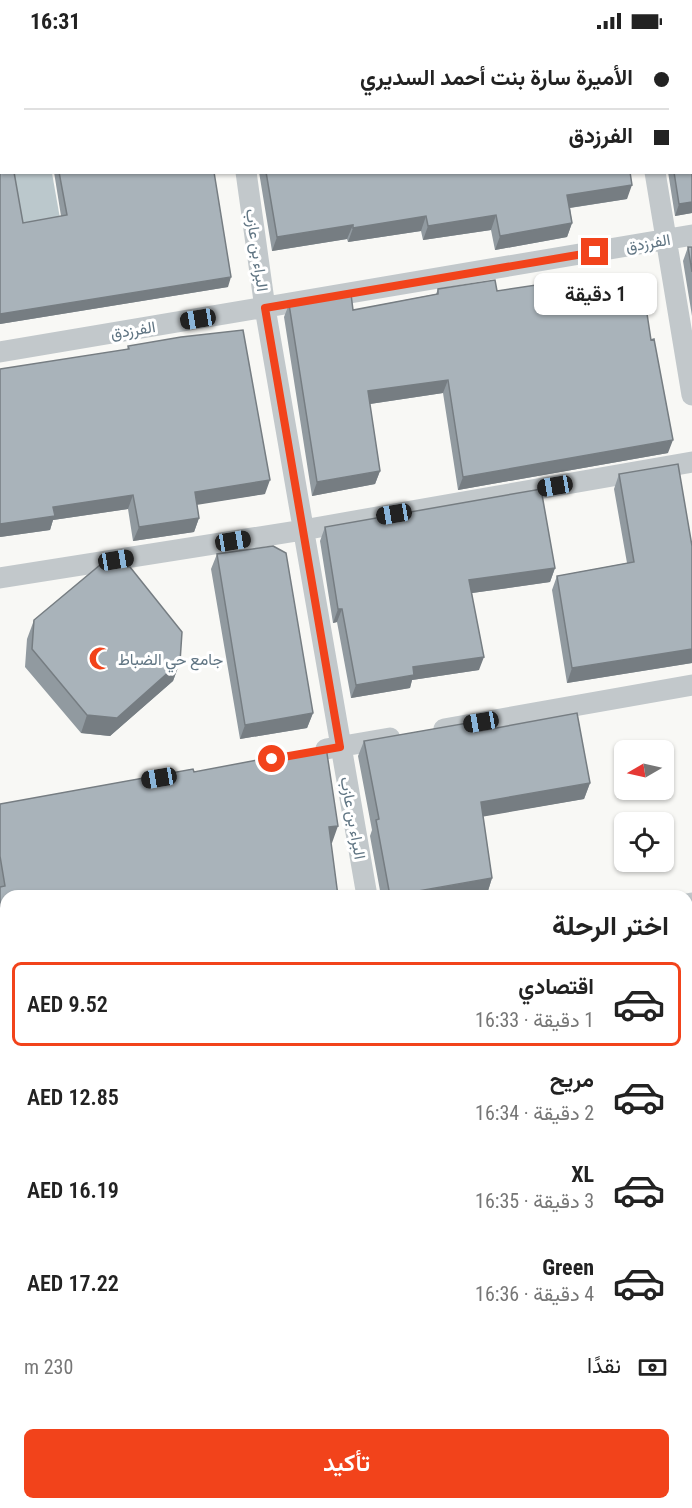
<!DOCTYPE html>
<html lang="ar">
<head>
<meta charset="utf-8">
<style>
	body { margin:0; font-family:"Roboto Condensed",Vazirmatn,sans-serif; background:#f2f2f2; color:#222; direction:rtl; height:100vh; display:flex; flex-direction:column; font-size:22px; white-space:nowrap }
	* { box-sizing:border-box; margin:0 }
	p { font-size:20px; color:#767676 }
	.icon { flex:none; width:33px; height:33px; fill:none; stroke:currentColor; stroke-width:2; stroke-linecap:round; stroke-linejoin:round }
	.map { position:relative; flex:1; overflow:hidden; direction:ltr }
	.side { position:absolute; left:0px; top:848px; width:693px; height:620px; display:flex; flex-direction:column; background:#fff; border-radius:18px 18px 0 0; box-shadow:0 2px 4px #0004; direction:rtl }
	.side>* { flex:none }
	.banner { position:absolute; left:0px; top:0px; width:693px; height:132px; box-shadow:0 2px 4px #0004; direction:rtl; display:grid; align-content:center; height:132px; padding:0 24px; background:#fff }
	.needle { width:39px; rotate:261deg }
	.fabs { position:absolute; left:614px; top:698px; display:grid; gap:12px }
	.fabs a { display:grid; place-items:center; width:60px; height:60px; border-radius:9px; background:#fff; box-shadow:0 2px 4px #0004; font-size:30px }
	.end { position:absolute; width:27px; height:27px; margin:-14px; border:8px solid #f2431b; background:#fff; box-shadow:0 0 0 3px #fff }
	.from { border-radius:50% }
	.bubble { position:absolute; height:42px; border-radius:9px; background:#fff; box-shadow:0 2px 4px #0004; font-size:20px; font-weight:600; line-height:42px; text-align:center; direction:rtl }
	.car { position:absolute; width:18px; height:36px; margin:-18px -9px; border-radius:8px; box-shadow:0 0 4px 2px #0007; background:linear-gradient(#222 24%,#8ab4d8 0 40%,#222 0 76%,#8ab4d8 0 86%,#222 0) }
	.banner b { display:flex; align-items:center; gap:21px; height:57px; font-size:22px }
	.banner b+b { border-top:2px solid #e0e0e0 }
	.banner i { width:15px; height:15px; background:#222 }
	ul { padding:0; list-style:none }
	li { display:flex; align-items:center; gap:18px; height:84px; margin:0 12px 9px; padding:0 12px; border:3px solid transparent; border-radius:9px }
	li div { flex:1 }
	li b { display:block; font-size:22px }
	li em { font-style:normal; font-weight:600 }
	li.active { border-color:#f2431b }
	li>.icon { width:54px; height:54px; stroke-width:1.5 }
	h2 { padding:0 24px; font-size:27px; line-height:72px }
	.pay { display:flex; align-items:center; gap:15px; height:66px; padding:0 24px; font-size:22px }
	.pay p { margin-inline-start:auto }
	.action { display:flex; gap:12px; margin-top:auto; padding:12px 24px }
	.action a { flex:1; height:69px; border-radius:9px; background:#f2431b; color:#fff; font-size:24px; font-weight:600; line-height:69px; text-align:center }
	.status { display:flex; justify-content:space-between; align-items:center; height:42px; padding:0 30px; background:#fff; direction:ltr }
	.status svg { height:16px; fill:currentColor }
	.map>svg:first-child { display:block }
	.built { fill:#e6e7e6 }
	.water { fill:#bbc8cc }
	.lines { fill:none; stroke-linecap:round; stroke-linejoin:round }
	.secondary-casing { stroke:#b4bbc0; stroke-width:33 }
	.minor { stroke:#c2c8cb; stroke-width:21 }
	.tertiary { stroke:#c2c8cb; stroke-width:27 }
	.secondary { stroke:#fff; stroke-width:30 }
	.wall { fill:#919aa0 }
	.shaded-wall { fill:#767d82 }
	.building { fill:#a9b3ba; stroke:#767d82; stroke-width:1.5 }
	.route { stroke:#f2431b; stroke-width:8 }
	.labels { text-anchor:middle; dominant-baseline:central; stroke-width:6; stroke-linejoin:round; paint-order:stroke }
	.street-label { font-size:16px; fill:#607583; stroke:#fff }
	.poi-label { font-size:16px; fill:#607583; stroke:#fff; text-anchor:start }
</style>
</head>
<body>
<div class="status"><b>16:31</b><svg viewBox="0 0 49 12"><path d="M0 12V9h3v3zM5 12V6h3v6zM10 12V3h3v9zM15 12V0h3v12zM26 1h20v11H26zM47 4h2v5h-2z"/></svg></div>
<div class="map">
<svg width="692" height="1466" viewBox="0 0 692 1466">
	<rect width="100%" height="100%" fill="#f8f8f5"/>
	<path class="built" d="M6 1325V1461H350L351 1466H0V1326Z"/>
	<path class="water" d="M9 131H52L61 182 19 189Z"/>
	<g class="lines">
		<defs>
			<path id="secondary" d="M687 1086 692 1085
				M687 1159 692 1158
				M0 1208 6 1207
				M0 1280 6 1279"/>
		</defs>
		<use href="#secondary" class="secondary-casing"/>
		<path class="minor" d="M226 0V2
			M634 0 635 2
			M0 77H2
			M246 130 265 266 367 854
			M655 130 692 353
			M0 310 692 193
			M0 536 303 488 692 420
			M444 687 692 643
			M326 707 390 696
			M687 862 692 861
			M0 1123 6 1156"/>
		<path class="tertiary" d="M392 1461 393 1466
			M445 1461 446 1466"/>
		<use href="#secondary" class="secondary"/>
	</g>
	<path class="wall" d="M649 0H692V171L675 174 668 130H692V2H649Z
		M0 95 23 181 61 174 54 130H214L228 245 0 282Z
		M259 130H630L627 157 570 166 572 181 567 195 495 208 491 188 423 198 421 189 348 200 347 197 272 209Z
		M688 205H692V274L683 219Z
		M577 242 668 411 458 448 443 351 370 362 380 429 375 442 312 454 284 275 289 262 353 268 436 252 438 247 497 249Z
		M128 304 265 452 197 462 199 476 194 490 133 499 128 467 53 478 50 488 0 495 127 308Z
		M619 432 692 504V621L567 641 552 548 557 534 627 521 614 447Z
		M325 485 555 526 550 540 472 551 479 628 412 638 410 646 351 656 337 580 333 581 320 499Z
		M217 512 313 671 307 686 240 697 211 527Z
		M34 578 180 620 173 639 110 694 81 691 25 625 27 597Z
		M475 690 590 741 584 757 483 774 492 836 487 852 478 854H381L370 794 372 788 358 714 364 699Z
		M194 730 332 801 6 854V967H0V762Z"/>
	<path class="shaded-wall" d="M632 143 627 157 562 167 567 153Z
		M692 160V171L675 174 679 162Z
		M496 173 491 188 423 198 428 184Z
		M426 174 421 189 348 200 353 186Z
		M572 181 567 195 495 208 500 194Z
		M353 183 347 197 272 209 277 195Z
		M231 235 228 245 0 282V272Z
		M448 338 443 351 363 363 368 349Z
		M673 398 668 411 458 448 463 435Z
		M380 429 375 442 312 454 317 440Z
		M270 438 265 452 190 464 195 450Z
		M133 453 128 467 53 478 50 488 0 495V482L53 465Z
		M199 476 194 490 133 499 139 485Z
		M555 526 550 540 465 552 469 538Z
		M338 567H342L337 580 333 581Z
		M692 607V621L567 641 572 626Z
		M484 615 479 628 412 638 410 646 351 656 356 643 413 625Z
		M180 620 173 639 110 694 81 691 87 673Z
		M313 671 307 686 240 697 245 683Z
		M590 741 584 757 475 776 481 760Z
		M338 784 332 801 323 802 329 785Z
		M492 836 487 852 478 854H393Z
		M4 950H6V967H0V952Z
		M692 986V1001L687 1002V987Z
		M6 1054V1070L0 1071V1056L1 1055Z"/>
	<path class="building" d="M469 0H604V2H469Z
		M655 0H692V160L679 162 674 130H692V2H655Z
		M0 95H2V130H14L23 181 67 173 59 130H214L231 235 0 272Z
		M266 130H630L632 143 567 153 572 181 500 194 496 173 428 184 426 174 353 186V183L277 195Z
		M688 205H692V230Z
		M641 232 651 298 654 297 673 398 463 435 448 338 368 349 380 429 317 440 289 262 351 252 353 268 438 252V247L495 238 497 249 576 237 577 242Z
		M243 288 270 438 195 450 199 476 139 485 133 453 53 465 55 474 0 482V327L129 307 128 304 181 295Z
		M678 422 692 504V607L572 626 557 534 634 520 619 432Z
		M541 447 555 526 469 538 484 615 413 625 414 633 356 643 342 567H338L325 485Z
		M273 504 286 511 313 671 245 683 217 512Z
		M100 523 130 525 182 590 180 620 117 676 87 673 32 607 34 578Z
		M577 671 590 741 481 760 492 836 390 854 376 778 379 777 364 699 473 680 475 690Z
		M326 705 338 784 329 785 338 854H6V950L0 952V845L5 844 0 814V762L193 727 194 730Z
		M692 903V986L687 987V904Z
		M0 973 6 975V1054L1 1055Z"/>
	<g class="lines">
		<path class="route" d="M272 717 340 705 265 266 595 210"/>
	</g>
	<defs>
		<symbol id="mosque-bare" viewBox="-9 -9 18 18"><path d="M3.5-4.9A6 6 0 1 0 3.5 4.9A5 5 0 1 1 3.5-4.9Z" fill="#f2431b" stroke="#fff" stroke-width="2.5" paint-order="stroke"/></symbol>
	</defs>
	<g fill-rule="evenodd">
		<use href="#mosque-bare" x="84" y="600" width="33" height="33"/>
	</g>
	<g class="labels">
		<g class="street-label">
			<text transform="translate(648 201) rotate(-10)">الفرزدق</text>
			<text transform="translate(257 208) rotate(82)">البراء بن عازب</text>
			<text transform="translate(133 288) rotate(-9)">الفرزدق</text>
			<text transform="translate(353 776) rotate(80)">البراء بن عازب</text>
		</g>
		<g class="poi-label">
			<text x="118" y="617">جامع حي الضباط</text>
		</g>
	</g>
</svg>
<div class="fabs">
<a><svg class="needle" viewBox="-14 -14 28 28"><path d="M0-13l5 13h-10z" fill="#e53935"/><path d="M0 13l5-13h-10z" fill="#767676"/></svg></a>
<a><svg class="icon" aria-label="locate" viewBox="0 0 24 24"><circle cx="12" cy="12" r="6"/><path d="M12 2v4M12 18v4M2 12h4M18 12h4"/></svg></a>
</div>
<i class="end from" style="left:272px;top:717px"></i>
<i class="end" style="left:595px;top:210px"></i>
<div class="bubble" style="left:534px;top:231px;width:123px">1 دقيقة</div>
<i class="car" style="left:198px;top:277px;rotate:261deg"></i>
<i class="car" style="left:555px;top:444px;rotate:260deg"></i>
<i class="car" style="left:394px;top:472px;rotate:260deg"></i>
<i class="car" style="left:233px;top:499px;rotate:81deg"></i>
<i class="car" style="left:116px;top:518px;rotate:81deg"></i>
<i class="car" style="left:481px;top:680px;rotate:260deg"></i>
<i class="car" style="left:159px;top:736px;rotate:260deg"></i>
<div class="banner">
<b><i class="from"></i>الأميرة سارة بنت أحمد السديري</b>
<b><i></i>الفرزدق</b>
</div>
<section class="side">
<h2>اختر الرحلة</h2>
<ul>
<li class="active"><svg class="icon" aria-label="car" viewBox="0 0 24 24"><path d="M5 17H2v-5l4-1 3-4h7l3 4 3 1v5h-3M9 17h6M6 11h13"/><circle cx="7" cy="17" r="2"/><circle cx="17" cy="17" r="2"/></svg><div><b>اقتصادي</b><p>1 دقيقة · 16:33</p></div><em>AED 9.52</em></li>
<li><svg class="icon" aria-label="car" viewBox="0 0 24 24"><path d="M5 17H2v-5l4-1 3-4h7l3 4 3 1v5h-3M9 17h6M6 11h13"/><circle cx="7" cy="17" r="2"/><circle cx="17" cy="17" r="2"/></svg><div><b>مريح</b><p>2 دقيقة · 16:34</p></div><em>AED 12.85</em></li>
<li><svg class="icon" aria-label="car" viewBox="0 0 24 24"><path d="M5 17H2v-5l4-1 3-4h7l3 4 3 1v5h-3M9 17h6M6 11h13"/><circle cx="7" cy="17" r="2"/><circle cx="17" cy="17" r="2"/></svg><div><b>XL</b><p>3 دقيقة · 16:35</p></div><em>AED 16.19</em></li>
<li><svg class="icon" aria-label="car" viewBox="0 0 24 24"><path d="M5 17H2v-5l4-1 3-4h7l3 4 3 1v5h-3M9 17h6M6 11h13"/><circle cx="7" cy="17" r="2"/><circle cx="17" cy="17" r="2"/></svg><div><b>Green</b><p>4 دقيقة · 16:36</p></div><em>AED 17.22</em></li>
</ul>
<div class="pay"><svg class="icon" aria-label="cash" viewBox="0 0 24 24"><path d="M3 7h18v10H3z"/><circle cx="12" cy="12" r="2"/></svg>نقدًا<p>230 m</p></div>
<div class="action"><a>تأكيد</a></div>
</section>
</div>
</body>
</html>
